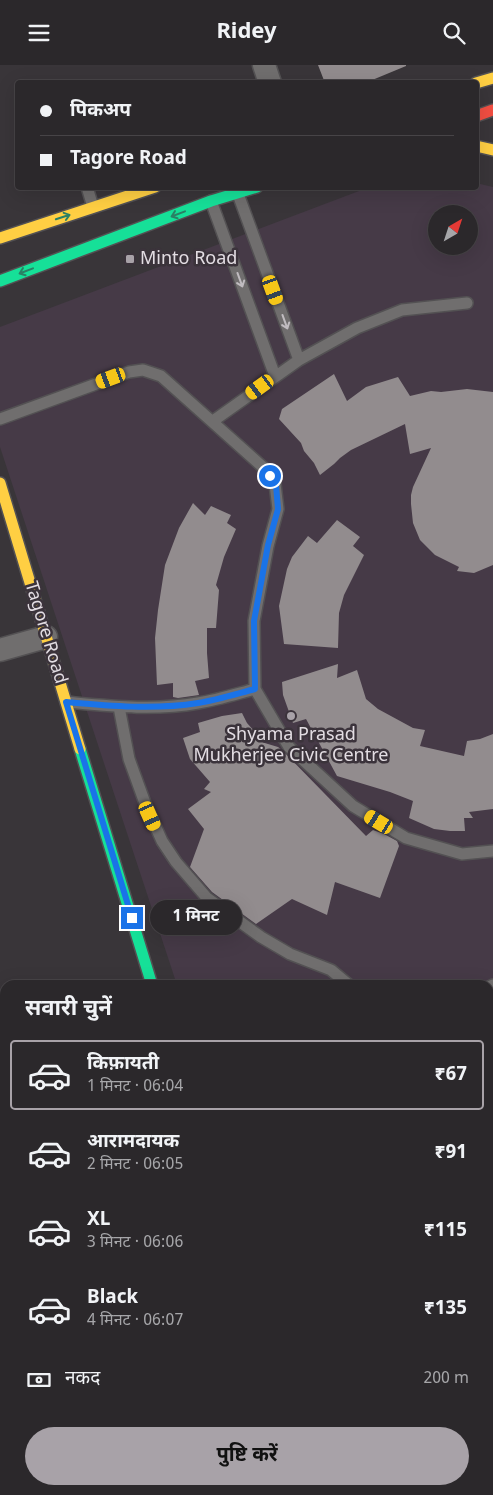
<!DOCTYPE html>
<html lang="hi">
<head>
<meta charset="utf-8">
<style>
	body { margin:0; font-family:Georgia,"Noto Sans Devanagari",serif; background:#333033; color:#f1f3f6; height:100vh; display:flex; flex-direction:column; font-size:19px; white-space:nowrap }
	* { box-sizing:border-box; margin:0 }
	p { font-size:16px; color:#a6a6a9 }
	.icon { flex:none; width:28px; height:28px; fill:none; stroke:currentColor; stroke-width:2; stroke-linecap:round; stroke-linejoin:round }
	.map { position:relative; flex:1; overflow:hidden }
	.details { position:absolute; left:0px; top:915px; width:494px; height:515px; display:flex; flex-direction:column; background:#2b282b; border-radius:15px 15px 0 0; box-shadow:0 5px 20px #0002,0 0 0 1px #474447 }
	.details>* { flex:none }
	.top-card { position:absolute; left:15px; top:15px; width:464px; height:110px; border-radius:5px; box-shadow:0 5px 20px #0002,0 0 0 1px #474447; display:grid; align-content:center; height:110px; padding:0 25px; background:#2b282b }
	.needle { width:32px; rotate:39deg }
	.controls { position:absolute; left:428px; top:140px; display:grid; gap:10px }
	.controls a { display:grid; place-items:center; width:50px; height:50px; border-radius:50%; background:#2b282b; box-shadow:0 5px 20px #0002,0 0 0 1px #474447; font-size:25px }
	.end { position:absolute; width:22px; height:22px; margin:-11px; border:6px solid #1a73e8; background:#fff; box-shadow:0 0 0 2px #fff }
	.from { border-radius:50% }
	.bubble { position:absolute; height:35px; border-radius:18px; background:#2b282b; box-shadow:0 5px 20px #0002,0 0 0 1px #474447; font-size:16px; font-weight:700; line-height:35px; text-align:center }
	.car { position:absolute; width:15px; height:30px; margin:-15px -8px; border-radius:6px; box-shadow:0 0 4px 1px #0007; background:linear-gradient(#f5c518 24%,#345 0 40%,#f5c518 0 76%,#345 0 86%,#f5c518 0) }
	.top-card b { display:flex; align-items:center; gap:18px; height:48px; font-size:19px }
	.top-card b+b { border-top:1px solid #474447 }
	.top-card i { width:12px; height:12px; background:#f1f3f6 }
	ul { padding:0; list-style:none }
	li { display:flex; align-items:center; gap:15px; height:70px; margin:0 10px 8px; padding:0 15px; border:2px solid transparent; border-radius:5px }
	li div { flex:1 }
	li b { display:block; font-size:19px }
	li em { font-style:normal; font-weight:700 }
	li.on { border-color:#a8a2a8 }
	li>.icon { width:45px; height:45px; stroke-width:1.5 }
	h2 { padding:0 25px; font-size:22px; line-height:60px }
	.pay { display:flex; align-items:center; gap:12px; height:55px; padding:0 25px; font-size:19px }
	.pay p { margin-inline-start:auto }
	.cta { display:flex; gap:10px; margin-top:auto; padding:10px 25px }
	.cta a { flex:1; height:58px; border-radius:30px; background:#a8a2a8; color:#111; font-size:20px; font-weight:700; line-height:58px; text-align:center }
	header { display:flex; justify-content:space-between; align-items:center; height:65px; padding:0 25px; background:#2b282b; font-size:22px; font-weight:700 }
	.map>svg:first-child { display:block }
	.built { fill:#463a47; fill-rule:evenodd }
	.building { fill:#928c8e }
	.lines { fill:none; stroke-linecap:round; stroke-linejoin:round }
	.lane-casing { stroke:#535153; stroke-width:14 }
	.street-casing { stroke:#535153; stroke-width:25 }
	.fast-casing { stroke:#535153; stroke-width:14 }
	.slow-casing { stroke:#535153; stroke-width:14 }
	.jam-casing { stroke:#535153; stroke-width:14 }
	.lane { stroke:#706e6e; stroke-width:11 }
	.street { stroke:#706e6e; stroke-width:22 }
	.fast { stroke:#16e098; stroke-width:11 }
	.slow { stroke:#ffcf43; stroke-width:11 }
	.jam { stroke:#f24e42; stroke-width:11 }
	.oneway { stroke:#2a8165 }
	.oneway2 { stroke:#c0bcc0 }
	.route { stroke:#1a73e8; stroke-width:6 }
	.poi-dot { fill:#a8a2a8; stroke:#3b333b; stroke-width:2 }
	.labels { text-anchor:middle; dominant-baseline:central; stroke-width:5; stroke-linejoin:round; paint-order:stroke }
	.poi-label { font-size:18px; fill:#e3dde3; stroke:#3b333b; text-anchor:start }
	.street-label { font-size:18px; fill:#e3dde3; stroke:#3b333b }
</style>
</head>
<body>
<header><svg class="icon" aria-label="menu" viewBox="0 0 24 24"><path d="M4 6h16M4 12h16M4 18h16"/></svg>Ridey<svg class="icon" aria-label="search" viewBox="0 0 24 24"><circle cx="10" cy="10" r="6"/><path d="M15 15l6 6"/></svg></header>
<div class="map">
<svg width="493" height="1430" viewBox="0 0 493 1430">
	<rect width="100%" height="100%" fill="#393539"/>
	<path class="built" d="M476 118 493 122V982L489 983V920H177L0 382V262L367 123 476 122ZM436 149H469V181H436Z
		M489 1296 493 1297V1430H342L340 1425H489Z"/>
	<path class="building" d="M318 0H406V1L365 18H325Z
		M334 309 347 336 366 322 398 312 410 331 431 326 441 327 467 324 493 327V500L474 508 457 506 459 502 435 490 420 475 413 458 411 439V430L413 422 431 383 410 389 405 359 351 385 340 393 334 399 320 410 314 398 304 386 301 378 279 354 282 344Z
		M193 438 205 450 211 441 231 450 227 458 236 464 224 492 216 520 219 525 216 563H207V588L209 613 195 616 199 630 178 633 173 632V618L157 620 155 573 158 545 165 500 179 463Z
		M337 455 360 472 353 481 364 490 344 530 339 548 338 583 284 579 279 541 287 504 292 492 308 471 317 478Z
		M338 599 337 613 357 605 366 634 378 644 413 663 425 665 420 681 464 691 467 676 480 674 493 669V744L469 747 473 753H464L465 766H450L434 764 409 753 413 736 390 727 337 711 306 654 293 658 283 630 282 617Z
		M242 648 247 658 255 667 258 676 278 682 282 685 366 771 373 765 384 769 397 776 399 781 380 833 335 817 327 850 292 834 256 859 212 827 190 802 204 764 188 744 211 727 204 724 210 717 190 694 183 673 200 667 198 658 222 651Z"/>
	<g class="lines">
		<defs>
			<path id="lane" d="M87 122 93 142
				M238 129 299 295
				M211 136 275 311
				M0 354 129 307 143 305 161 311 264 403 275 419 278 444 268 481 254 556 255 624 289 682 353 741 406 773 462 789 493 786
				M213 356 299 295 357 263 402 245 467 238
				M66 637C110 641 154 646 198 638 217 635 236 629 255 624
				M119 642 129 694 145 738 162 776 176 797 207 833 261 872 290 889 331 905 349 920
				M489 922 493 920"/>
			<path id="street" d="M264 0 270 18
				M0 585 46 572
				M0 1417 5 1416
				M102 1425 107 1430
				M268 1425 270 1430
				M312 1425 313 1430"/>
			<path id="fast" d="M0 216 211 136 257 122
				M80 684 152 920"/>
			<path id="slow" d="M476 18 493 13
				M476 81 493 85
				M0 173 155 122
				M0 418 80 684"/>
			<path id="jam" d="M476 51 493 45"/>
		</defs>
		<use href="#lane" class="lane-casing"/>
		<use href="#street" class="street-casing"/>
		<use href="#fast" class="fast-casing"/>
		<use href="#slow" class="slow-casing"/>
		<use href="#jam" class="jam-casing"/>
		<use href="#lane" class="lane"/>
		<use href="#street" class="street"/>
		<use href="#fast" class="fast"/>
		<use href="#slow" class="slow"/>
		<use href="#jam" class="jam"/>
	</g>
	<defs><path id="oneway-shaft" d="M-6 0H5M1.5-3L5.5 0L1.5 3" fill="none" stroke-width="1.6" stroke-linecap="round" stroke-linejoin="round" transform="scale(1.25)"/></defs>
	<g class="oneway">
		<use href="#oneway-shaft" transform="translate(178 149) rotate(159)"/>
		<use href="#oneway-shaft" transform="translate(63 152) rotate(-18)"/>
		<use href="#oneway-shaft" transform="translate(26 206) rotate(159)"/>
	</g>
	<g class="oneway2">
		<use href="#oneway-shaft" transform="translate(240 215) rotate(70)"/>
		<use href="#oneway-shaft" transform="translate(285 257) rotate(70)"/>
	</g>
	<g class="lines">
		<path class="route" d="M132 853 66 637C110 641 154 645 198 638 217 635 236 629 255 624L254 556 268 480 278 444 276 420 270 411"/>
	</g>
	<g class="poi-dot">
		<rect x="125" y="189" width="10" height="10" rx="2.5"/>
		<circle cx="291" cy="651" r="5"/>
	</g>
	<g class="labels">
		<g class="poi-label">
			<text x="140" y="194">Minto Road</text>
			<text x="291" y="670" text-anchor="middle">Shyama Prasad<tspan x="291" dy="21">Mukherjee Civic Centre</tspan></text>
		</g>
		<g class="street-label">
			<text transform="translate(45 568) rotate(73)">Tagore Road</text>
		</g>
	</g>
</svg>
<div class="controls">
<a><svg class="needle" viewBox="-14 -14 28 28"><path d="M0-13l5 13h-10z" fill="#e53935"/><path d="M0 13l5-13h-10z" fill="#a6a6a9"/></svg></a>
</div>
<i class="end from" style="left:270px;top:411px"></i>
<i class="end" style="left:132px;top:853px"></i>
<div class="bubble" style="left:150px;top:835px;width:92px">1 मिनट</div>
<i class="car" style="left:273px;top:225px;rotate:160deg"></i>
<i class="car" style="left:111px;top:313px;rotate:250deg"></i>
<i class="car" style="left:260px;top:322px;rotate:234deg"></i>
<i class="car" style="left:150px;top:751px;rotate:156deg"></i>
<i class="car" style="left:379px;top:757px;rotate:301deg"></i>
<div class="top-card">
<b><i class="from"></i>पिकअप</b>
<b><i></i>Tagore Road</b>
</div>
<section class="details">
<h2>सवारी चुनें</h2>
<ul>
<li class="on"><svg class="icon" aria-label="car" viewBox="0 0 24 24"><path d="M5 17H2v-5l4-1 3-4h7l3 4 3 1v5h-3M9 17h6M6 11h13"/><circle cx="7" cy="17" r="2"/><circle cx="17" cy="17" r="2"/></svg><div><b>किफ़ायती</b><p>1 मिनट · 06:04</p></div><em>₹67</em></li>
<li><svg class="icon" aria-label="car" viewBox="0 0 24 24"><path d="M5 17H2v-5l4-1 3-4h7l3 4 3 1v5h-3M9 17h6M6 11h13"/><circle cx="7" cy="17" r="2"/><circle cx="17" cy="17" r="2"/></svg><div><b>आरामदायक</b><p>2 मिनट · 06:05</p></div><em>₹91</em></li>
<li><svg class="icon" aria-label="car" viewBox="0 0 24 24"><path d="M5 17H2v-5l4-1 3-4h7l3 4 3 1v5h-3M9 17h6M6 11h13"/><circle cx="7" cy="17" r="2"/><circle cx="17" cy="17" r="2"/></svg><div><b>XL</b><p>3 मिनट · 06:06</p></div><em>₹115</em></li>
<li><svg class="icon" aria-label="car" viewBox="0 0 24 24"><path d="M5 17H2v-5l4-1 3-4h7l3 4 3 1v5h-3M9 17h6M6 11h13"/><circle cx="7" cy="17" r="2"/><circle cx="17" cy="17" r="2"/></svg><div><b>Black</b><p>4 मिनट · 06:07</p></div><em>₹135</em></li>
</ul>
<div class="pay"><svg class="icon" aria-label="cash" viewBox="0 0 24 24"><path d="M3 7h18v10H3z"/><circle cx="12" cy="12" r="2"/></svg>नकद<p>200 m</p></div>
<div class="cta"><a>पुष्टि करें</a></div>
</section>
</div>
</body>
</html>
